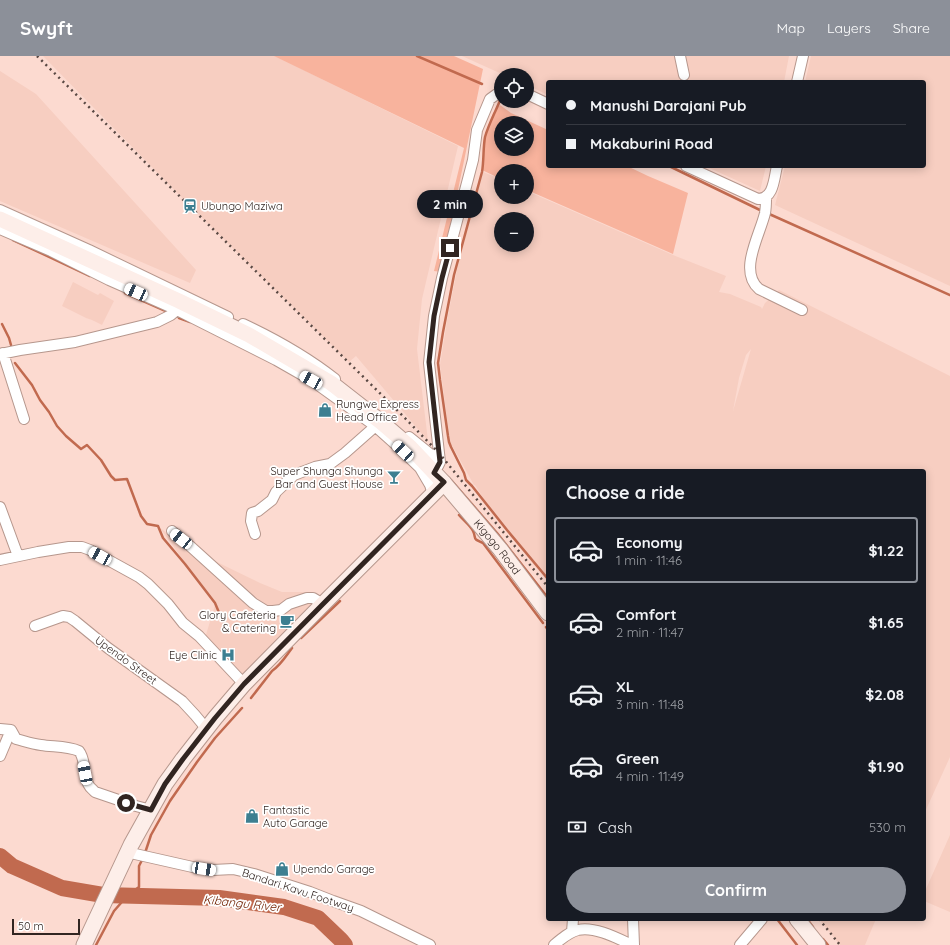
<!DOCTYPE html>
<html lang="en">
<head>
<meta charset="utf-8">
<style>
	body { margin:0; font-family:Quicksand,sans-serif; background:#242831; color:#f1f3f6; height:100vh; display:flex; flex-direction:column; font-size:15px; white-space:nowrap }
	* { box-sizing:border-box; margin:0 }
	p { font-size:13px; color:#9ea1a6 }
	.icon { flex:none; width:22px; height:22px; fill:none; stroke:currentColor; stroke-width:2; stroke-linecap:round; stroke-linejoin:round }
	.map { position:relative; flex:1; overflow:hidden }
	.details { position:absolute; left:546px; top:413px; width:380px; height:452px; display:flex; flex-direction:column; background:#171b24; border-radius:4px; box-shadow:0 2px 10px #0003 }
	.details>* { flex:none }
	.top-card { position:absolute; left:546px; top:24px; width:380px; height:88px; border-radius:4px; box-shadow:0 2px 10px #0003; display:grid; align-content:center; height:88px; padding:0 20px; background:#171b24 }
	.tools { position:absolute; left:494px; top:12px; display:grid; gap:8px }
	.tools a { display:grid; place-items:center; width:40px; height:40px; border-radius:50%; background:#171b24; box-shadow:0 2px 10px #0003; font-size:20px }
	.scale { position:absolute; left:12px; bottom:10px; width:68px; box-sizing:border-box; padding-left:4px; border:2px solid #312521; border-top:0; font-size:11px; line-height:14px; white-space:nowrap; color:#312521; -webkit-text-stroke:3px #fff; paint-order:stroke }
	.end { position:absolute; width:18px; height:18px; margin:-9px; border:5px solid #312521; background:#fff; box-shadow:0 0 0 2px #fff }
	.from { border-radius:50% }
	.bubble { position:absolute; height:28px; border-radius:14px; background:#171b24; box-shadow:0 2px 10px #0003; font-size:13px; font-weight:700; line-height:28px; text-align:center }
	.car { position:absolute; width:12px; height:24px; margin:-12px -6px; border-radius:5px; box-shadow:0 0 3px 1px #0007; background:linear-gradient(#fff 24%,#345 0 40%,#fff 0 76%,#345 0 86%,#fff 0) }
	.top-card b { display:flex; align-items:center; gap:14px; height:38px; font-size:15px }
	.top-card b+b { border-top:1px solid #363941 }
	.top-card i { width:10px; height:10px; background:#f1f3f6 }
	ul { padding:0; list-style:none }
	li { display:flex; align-items:center; gap:12px; height:66px; margin:0 8px 6px; padding:0 12px; border:2px solid transparent; border-radius:4px }
	li div { flex:1 }
	li b { display:block; font-size:15px }
	li em { font-style:normal; font-weight:700 }
	li.current { border-color:#8c9099 }
	li>.icon { width:36px; height:36px; stroke-width:1.5 }
	h2 { padding:0 20px; font-size:18px; line-height:48px }
	.pay { display:flex; align-items:center; gap:10px; height:44px; padding:0 20px; font-size:15px }
	.pay p { margin-inline-start:auto }
	.action { display:flex; gap:8px; margin-top:auto; padding:8px 20px }
	.action a { flex:1; height:46px; border-radius:24px; background:#8c9099; color:#fff; font-size:16px; font-weight:700; line-height:46px; text-align:center }
	header { display:flex; align-items:center; gap:24px; box-sizing:border-box; height:56px; padding:0 20px; background:#8c9099; color:#fff }
	header strong { font-size:19px }
	nav { display:flex; gap:22px; margin-inline-start:auto; font-size:14px }
	.map>svg:first-child { display:block }
	.built { fill:#f7cec1; fill-rule:evenodd }
	.green { fill:#f8b39d; fill-rule:evenodd }
	.lines { fill:none; stroke-linecap:round; stroke-linejoin:round }
	.stream { stroke:#c16a4f; stroke-width:2.5 }
	.river { stroke:#c16a4f; stroke-width:16 }
	.minor-casing { stroke:#b6978d; stroke-width:12 }
	.secondary-casing { stroke:#b6978d; stroke-width:17 }
	.minor { stroke:#fff; stroke-width:10 }
	.secondary { stroke:#fdeee9; stroke-width:15 }
	.rail { stroke:#594843; stroke-width:2.5; stroke-dasharray:2 4; stroke-linecap:butt }
	.route { stroke:#312521; stroke-width:5 }
	.labels { text-anchor:middle; dominant-baseline:central; stroke-width:3.5; stroke-linejoin:round; paint-order:stroke }
	.poi-label { font-size:11px; fill:#312521; stroke:#fff; text-anchor:start }
	.street-label { font-size:11px; fill:#312521; stroke:#fff }
	.water-label { font-size:12px; font-style:italic; fill:#712102; stroke:#fff }
</style>
</head>
<body>
<header>
<strong>Swyft</strong>
<nav><a>Map</a><a>Layers</a><a>Share</a></nav>
</header>
<div class="map">
<svg width="950" height="889" viewBox="0 0 950 889">
	<rect width="100%" height="100%" fill="#fcdad0"/>
	<path class="built" d="M43 0H275L458 90 422 243 417 293 428 385 356 300 349 306 190 150Z
		M462 0H789L784 26H548V39L527 29V19H504Z
		M811 0H950V230L775 149 785 110H924V26H805Z
		M0 15 36 38 196 214 190 227 0 145Z
		M705 110H766L760 135Z
		M483 116 501 123V141H527V135L673 199 726 220 719 236 730 238 761 251 762 253 765 247 779 234 950 320V701L924 758V415H548V526L497 464 475 429H474L450 386 440 309 447 265 458 209ZM501 163H527V189H501ZM751 293 733 355 739 322 746 299Z
		M73 226 98 239 100 237 114 245 102 269 92 264 86 262 62 250Z
		M160 472 190 493 260 527 282 536H308L315 544 313 555 243 621 205 582 215 549 209 538 192 519 186 508Z
		M950 779V856L924 845 926 833Z
		M819 863H876L865 889H840Z"/>
	<path class="green" d="M274 0H454L483 13 441 216 434 215 464 92Z
		M500 49 511 57 548 74V110H627L648 120 688 137 673 198 527 134V115H501V123L482 114 483 105 484 82 493 57ZM501 67H527V93H501Z"/>
	<g class="lines">
		<path class="stream" d="M417 0 482 28
			M501 42C496 55 489 67 485 81 483 92 484 104 482 116L454 219 443 276 438 307 440 324 448 380 449 386 451 391 464 417 466 424 472 430 507 474 548 523
			M669 110 762 155
			M767 157 950 239
			M13 184 90 220
			M125 237 168 256
			M179 262 190 266
			M2 268 9 282 11 289
			M15 307 32 329 40 344 49 356 57 370 66 380 81 393 87 389 101 404 111 420 115 424 127 423 141 460 147 468 158 470 163 482 185 508 215 547 223 566
			M451 424 497 477 548 542
			M459 459C463 464 470 469 473 475 477 483 471 482 483 487L543 567
			M546 571 548 574
			M301 582 340 545
			M251 642 272 615C281 609 286 600 292 592
			M145 797 151 779 170 745 197 706 215 682 242 652
			M777 863 797 889
			M807 863 813 871
			M823 883 828 889
			M96 889 114 855 128 839 139 831V810L143 802"/>
		<path class="river" d="M0 800 12 810 62 832 103 839 219 842 284 851 318 862 341 884 345 889"/>
		<defs>
			<path id="minor" d="M680 0 684 19
				M797 26 803 0
				M527 38 548 48
				M686 110 758 143C774 143 774 122 777 110
				M766 142C766 147 766 152 765 157 760 179 738 215 759 233L802 254
				M0 154 89 194 228 261
				M0 173 51 195 109 224 177 254 276 304 311 324 375 370 394 387 420 412 430 429 433 438
				M243 268C275 283 307 301 335 323
				M3 297 24 363
				M0 298 20 294 75 286 157 266 171 259 177 254 178 250
				M409 381 440 406
				M438 410 440 406 429 307 434 260 442 222 473 104 477 74 490 43 497 38 501 36
				M0 451 18 500
				M172 475 190 490 253 547 266 555H273L281 554 289 548 307 542H313L323 548
				M255 478 251 465 252 457 258 455 272 444 276 436 294 419 315 411 330 408 345 397 379 367
				M0 504 38 496 69 491H82L90 494 139 521 148 528 168 548 183 567 199 580 244 628
				M35 570 63 560 69 561 75 565 108 592 182 645 195 659 205 671 207 672
				M0 673 11 674 16 683C24 685 32 688 41 689 53 691 67 690 79 695 87 705 82 721 90 731 90 731 94 735 95 736L136 750 151 754
				M0 700 11 674
				M135 798 197 812 213 814 233 813 254 818 310 836 333 845 361 855 430 889
				M633 863 634 889
				M572 876 573 863
				M554 889C561 883 569 876 578 874 594 870 617 882 632 889
				M740 889 762 863"/>
			<g id="secondary">
				<path id="s1" d="M0 163 179 245 249 279 331 327 381 366 410 391 444 427 500 493 548 557"/>
				<path d="M797 863 818 889"/>
				<path d="M84 889 131 789 165 728 183 703 215 662 244 628 323 548 444 427"/>
			</g>
		</defs>
		<use href="#minor" class="minor-casing"/>
		<use href="#secondary" class="secondary-casing"/>
		<use href="#minor" class="minor"/>
		<use href="#secondary" class="secondary"/>
		<path class="rail" d="M37 0 398 355 439 397 548 531
			M819 863 840 889"/>
	</g>
	<g class="lines">
		<path class="route" d="M126 747 151 754 165 728 183 703 215 662 244 628 323 548 444 426 434 417 440 406 429 306 434 260 442 222 450 192"/>
	</g>
	<defs>
		<symbol id="station-bare" viewBox="-9 -9 18 18"><path d="M-3-6H3Q5-6 5-4V2Q5 4 3 4L4.5 6H3L1.5 4h-3L-3 6H-4.5L-3 4Q-5 4-5 2V-4Q-5-6-3-6ZM-3.5-4v3h7v-3ZM-3.5 1v1.5H-2V1ZM2 1v1.5H3.5V1Z" fill="#3d7f91" stroke="#fff" stroke-width="2.5" paint-order="stroke"/></symbol>
		<symbol id="shop-bare" viewBox="-9 -9 18 18"><path d="M-5-2.5h2.3a2.7 3.5 0 0 1 5.4 0H5L5.5 6h-11ZM-1.5-2.5h3a1.5 2.3 0 0 0-3 0Z" fill="#3d7f91" stroke="#fff" stroke-width="2.5" paint-order="stroke"/></symbol>
		<symbol id="bar-bare" viewBox="-9 -9 18 18"><path d="M-6-5H6L.8 .8V4.5H3.5V6h-7V4.5H-.8V.8Z" fill="#3d7f91" stroke="#fff" stroke-width="2.5" paint-order="stroke"/></symbol>
		<symbol id="cafe-bare" viewBox="-9 -9 18 18"><path d="M-5.5-4.5H6V0H3Q3 3.5 0 3.5H-2.5Q-5.5 3.5-5.5 0ZM3-3.2v2h1.7v-2ZM-6 4.5H4V6H-6Z" fill="#3d7f91" stroke="#fff" stroke-width="2.5" paint-order="stroke"/></symbol>
		<symbol id="hospital-bare" viewBox="-9 -9 18 18"><path d="M-5-5h3v3.5h4V-5h3V5h-3V1.5h-4V5h-3Z" fill="#3d7f91" stroke="#fff" stroke-width="2.5" paint-order="stroke"/></symbol>
	</defs>
	<g fill-rule="evenodd">
		<use href="#station-bare" x="180" y="140" width="20" height="20"/>
		<use href="#shop-bare" x="315" y="344" width="20" height="20"/>
		<use href="#bar-bare" x="384" y="411" width="20" height="20"/>
		<use href="#cafe-bare" x="277" y="555" width="20" height="20"/>
		<use href="#hospital-bare" x="218" y="589" width="20" height="20"/>
		<use href="#shop-bare" x="242" y="750" width="20" height="20"/>
		<use href="#shop-bare" x="272" y="803" width="20" height="20"/>
	</g>
	<g class="labels">
		<g class="poi-label">
			<text x="201" y="150">Ubungo Maziwa</text>
			<text x="336" y="348">Rungwe Express<tspan x="336" dy="13">Head Office</tspan></text>
			<text x="383" y="415" text-anchor="end">Super Shunga Shunga<tspan x="383" dy="13">Bar and Guest House</tspan></text>
			<text x="276" y="559" text-anchor="end">Glory Cafeteria<tspan x="276" dy="13">&amp; Catering</tspan></text>
			<text x="217" y="599" text-anchor="end">Eye Clinic</text>
			<text x="263" y="754">Fantastic<tspan x="263" dy="13">Auto Garage</tspan></text>
			<text x="293" y="813">Upendo Garage</text>
		</g>
		<g class="street-label">
			<text stroke="none"><textPath href="#s1" startOffset="604">Kigogo Road</textPath></text>
			<text transform="translate(126 604) rotate(36)">Upendo Street</text>
			<text transform="translate(298 834) rotate(18)">Bandari Kavu Footway</text>
		</g>
		<g class="water-label">
			<text transform="translate(242 847) rotate(6)">Kibangu River</text>
		</g>
	</g>
</svg>
<div class="tools">
<a><svg class="icon" aria-label="locate" viewBox="0 0 24 24"><circle cx="12" cy="12" r="6"/><path d="M12 2v4M12 18v4M2 12h4M18 12h4"/></svg></a>
<a><svg class="icon" aria-label="layers" viewBox="0 0 24 24"><path d="M12 4l9 5-9 5-9-5zM3 14l9 5 9-5"/></svg></a>
<a>+</a>
<a>−</a>
</div>
<div class="scale">50 m</div>
<i class="end from" style="left:126px;top:747px"></i>
<i class="end" style="left:450px;top:192px"></i>
<div class="bubble" style="left:417px;top:134px;width:66px">2 min</div>
<i class="car" style="left:136px;top:236px;rotate:294deg"></i>
<i class="car" style="left:311px;top:324px;rotate:299deg"></i>
<i class="car" style="left:403px;top:395px;rotate:313deg"></i>
<i class="car" style="left:181px;top:483px;rotate:308deg"></i>
<i class="car" style="left:100px;top:500px;rotate:299deg"></i>
<i class="car" style="left:85px;top:717px;rotate:349deg"></i>
<i class="car" style="left:204px;top:813px;rotate:99deg"></i>
<div class="top-card">
<b><i class="from"></i>Manushi Darajani Pub</b>
<b><i></i>Makaburini Road</b>
</div>
<section class="details">
<h2>Choose a ride</h2>
<ul>
<li class="current"><svg class="icon" aria-label="car" viewBox="0 0 24 24"><path d="M5 17H2v-5l4-1 3-4h7l3 4 3 1v5h-3M9 17h6M6 11h13"/><circle cx="7" cy="17" r="2"/><circle cx="17" cy="17" r="2"/></svg><div><b>Economy</b><p>1 min · 11:46</p></div><em>$1.22</em></li>
<li><svg class="icon" aria-label="car" viewBox="0 0 24 24"><path d="M5 17H2v-5l4-1 3-4h7l3 4 3 1v5h-3M9 17h6M6 11h13"/><circle cx="7" cy="17" r="2"/><circle cx="17" cy="17" r="2"/></svg><div><b>Comfort</b><p>2 min · 11:47</p></div><em>$1.65</em></li>
<li><svg class="icon" aria-label="car" viewBox="0 0 24 24"><path d="M5 17H2v-5l4-1 3-4h7l3 4 3 1v5h-3M9 17h6M6 11h13"/><circle cx="7" cy="17" r="2"/><circle cx="17" cy="17" r="2"/></svg><div><b>XL</b><p>3 min · 11:48</p></div><em>$2.08</em></li>
<li><svg class="icon" aria-label="car" viewBox="0 0 24 24"><path d="M5 17H2v-5l4-1 3-4h7l3 4 3 1v5h-3M9 17h6M6 11h13"/><circle cx="7" cy="17" r="2"/><circle cx="17" cy="17" r="2"/></svg><div><b>Green</b><p>4 min · 11:49</p></div><em>$1.90</em></li>
</ul>
<div class="pay"><svg class="icon" aria-label="cash" viewBox="0 0 24 24"><path d="M3 7h18v10H3z"/><circle cx="12" cy="12" r="2"/></svg>Cash<p>530 m</p></div>
<div class="action"><a>Confirm</a></div>
</section>
</div>
</body>
</html>
